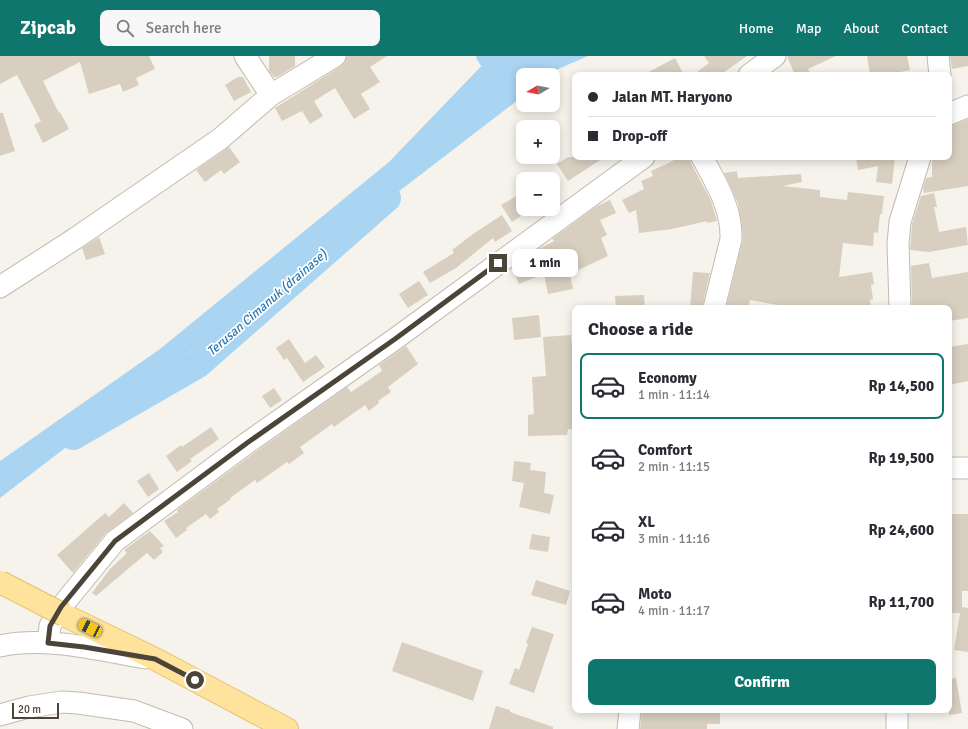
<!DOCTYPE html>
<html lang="en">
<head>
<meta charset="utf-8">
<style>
	body { margin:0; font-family:Signika,sans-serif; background:#f7f7f7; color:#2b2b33; height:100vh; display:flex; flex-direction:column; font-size:15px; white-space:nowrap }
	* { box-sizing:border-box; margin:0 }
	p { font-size:13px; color:#7c7c81 }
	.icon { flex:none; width:22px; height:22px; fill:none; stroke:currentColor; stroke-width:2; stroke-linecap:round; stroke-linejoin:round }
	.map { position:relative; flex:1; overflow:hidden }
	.sheet { position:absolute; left:572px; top:249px; width:380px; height:408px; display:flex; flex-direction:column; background:#fff; border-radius:8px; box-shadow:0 2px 10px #0003 }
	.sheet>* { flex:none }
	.guide { position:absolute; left:572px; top:16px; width:380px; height:88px; border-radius:8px; box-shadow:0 2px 10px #0003; display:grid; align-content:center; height:88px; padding:0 16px; background:#fff }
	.needle { width:26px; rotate:260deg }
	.controls { position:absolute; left:516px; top:12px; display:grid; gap:8px }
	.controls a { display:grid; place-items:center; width:44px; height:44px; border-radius:8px; background:#fff; box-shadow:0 2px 10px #0003; font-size:20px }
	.scale { position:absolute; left:12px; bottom:10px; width:47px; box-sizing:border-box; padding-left:4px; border:2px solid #4b4439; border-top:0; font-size:11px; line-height:14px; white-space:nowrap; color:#4b4439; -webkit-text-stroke:3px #fff; paint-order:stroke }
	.end { position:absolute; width:18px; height:18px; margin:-9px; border:5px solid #4b4439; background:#fff; box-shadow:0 0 0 2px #fff }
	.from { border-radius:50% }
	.bubble { position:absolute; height:28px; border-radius:8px; background:#fff; box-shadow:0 2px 10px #0003; font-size:13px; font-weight:700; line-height:28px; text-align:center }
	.car { position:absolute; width:12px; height:24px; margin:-12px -6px; border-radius:5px; box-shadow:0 0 3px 1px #0007; background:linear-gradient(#f5c518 24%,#345 0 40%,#f5c518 0 76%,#345 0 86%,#f5c518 0) }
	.guide b { display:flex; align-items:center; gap:14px; height:38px; font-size:15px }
	.guide b+b { border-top:1px solid #e1e1e2 }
	.guide i { width:10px; height:10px; background:#2b2b33 }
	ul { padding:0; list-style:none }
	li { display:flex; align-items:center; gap:12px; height:66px; margin:0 8px 6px; padding:0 8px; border:2px solid transparent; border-radius:8px }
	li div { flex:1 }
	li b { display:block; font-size:15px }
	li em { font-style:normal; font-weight:700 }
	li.on { border-color:#0f766e }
	li>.icon { width:36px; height:36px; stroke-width:1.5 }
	h2 { padding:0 16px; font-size:18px; line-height:48px }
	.cta { display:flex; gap:8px; margin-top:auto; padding:8px 16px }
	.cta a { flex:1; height:46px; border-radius:8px; background:#0f766e; color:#fff; font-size:16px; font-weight:700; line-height:46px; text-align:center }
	header { display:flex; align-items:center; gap:24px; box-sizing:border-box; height:56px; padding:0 20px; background:#0f766e; color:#fff }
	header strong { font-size:19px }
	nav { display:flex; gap:22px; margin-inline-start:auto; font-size:14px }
	.search { width:280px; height:36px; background:#f7f7f7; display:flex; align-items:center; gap:10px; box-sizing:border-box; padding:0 14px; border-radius:8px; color:#7c7c81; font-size:15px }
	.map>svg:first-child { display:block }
	.water { fill:#a9d4f2 }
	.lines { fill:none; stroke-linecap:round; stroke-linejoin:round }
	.canal { stroke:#a9d4f2; stroke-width:16 }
	.river { stroke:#a9d4f2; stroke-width:28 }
	.building { fill:#d8cfc1 }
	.minor-casing { stroke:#c2bbae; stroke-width:23 }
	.major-casing { stroke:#e6c16a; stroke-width:24 }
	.minor { stroke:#fff; stroke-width:21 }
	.major { stroke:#ffe39c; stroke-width:22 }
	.major-bridge-casing { stroke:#e6c16a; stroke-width:24; stroke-linecap:butt }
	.major-bridge { stroke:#ffe39c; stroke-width:22 }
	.route { stroke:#4b4439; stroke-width:5 }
	.labels { text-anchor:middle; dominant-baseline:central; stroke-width:3.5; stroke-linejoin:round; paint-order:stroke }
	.water-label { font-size:13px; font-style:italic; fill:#2e7ab2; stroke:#fff }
</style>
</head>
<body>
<header>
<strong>Zipcab</strong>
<div class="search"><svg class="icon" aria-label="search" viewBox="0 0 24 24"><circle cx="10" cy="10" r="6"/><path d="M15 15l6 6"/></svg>Search here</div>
<nav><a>Home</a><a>Map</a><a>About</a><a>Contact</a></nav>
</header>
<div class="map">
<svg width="968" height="673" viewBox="0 0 968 673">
	<rect width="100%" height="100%" fill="#f6f3ec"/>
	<path class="water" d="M491 0H588L558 13 551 19H523V40L0 442V405L160 293 389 106Z"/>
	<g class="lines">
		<path class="canal" d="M484 0 500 22"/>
		<path class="river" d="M73 380 198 308 387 142"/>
	</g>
	<path class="building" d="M0 0H149L155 13 136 22 139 29 123 36 120 28 89 38 80 6 43 25 59 57 60 56 69 73 43 87 34 69 41 65 17 19 0 28Z
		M269 0H295V10L277 21H274L269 15Z
		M347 0H387L370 11 380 26 361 38 370 53 354 63 335 32 314 45 323 60 310 68 302 55 282 65 275 52 341 10 345 6Z
		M704 0H747L720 19H693L709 7Z
		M787 0H836L808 13 811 19H795Z
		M867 0H907L910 14 886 19H870Z
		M950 0H968V10L952 13Z
		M675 2 684 19H643Z
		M238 21H243L251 36 234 45 225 29Z
		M0 57H3L15 95 0 100Z
		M968 63V130L924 137 923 132 926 122 932 121V101H949V70Z
		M229 91 240 106 224 118 221 114 205 126 196 114Z
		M568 101H605L568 125 557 108Z
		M671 101H690L691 107 711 145 717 165 707 167V165L672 173 639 177 636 154 629 157 622 144 644 133 641 125 653 120 651 115 673 105Z
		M856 101H895L892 128 876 126 878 110 858 114Z
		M737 115 738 122 801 118 802 126 783 130 820 134V141L847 144 848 136 884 140 882 158H880L878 177 874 176 873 190 843 187 839 221 872 216 874 228 871 229 873 243 870 244 871 252H795L750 244 748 252H726L743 183 742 170 738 147 724 117Z
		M934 137 937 151H934L939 176 966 171 968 189 929 196 910 194 912 168 921 140Z
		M518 139 523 147V153H527L528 155 512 166 501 149Z
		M610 144 616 157 600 164 607 179 601 182 608 200 570 218 573 233 548 238 544 218 519 228 512 212 526 204V202L535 195 554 185 552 183 597 150Z
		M502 159 512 175 495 186 493 182 456 212 430 227 423 216 454 197 452 194 473 178Z
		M99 181 105 198 86 204 82 192Z
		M929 207 932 222 968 216V262L949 265V252H912L911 210Z
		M693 216 710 217 702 252H690Z
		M419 225 428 239 408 252 399 238Z
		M644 239 645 252H616L615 240Z
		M539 259 541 281 514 284 512 262Z
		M571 279 573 301H575V374L568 373 567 379 528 380V359L534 358 532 321 546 320 543 281Z
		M289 283 305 307 316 299 325 311 303 326 287 302 284 304 276 292Z
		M968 288V325L949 329V291Z
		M406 290 418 308 388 331 391 336 378 345 379 347 369 355 365 349 334 371 332 368 300 391 304 397 289 408 287 406 257 427 255 424 230 442 231 443 217 453 219 456 210 463 206 458 186 472 187 474 176 482 164 465 178 456 177 454 254 397 347 331 351 336 382 315 379 309Z
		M274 332 282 344 270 352 262 340Z
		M211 371 219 383 190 403 192 405 177 416 166 400 181 389 182 391Z
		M514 405 531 407 530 414 546 416 544 437 554 439 550 458 519 451 524 427 512 425Z
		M149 417 159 433 148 441 137 425Z
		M124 447 133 457 106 477 73 517 57 499 105 457 109 461Z
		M949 458H968V535H962V551L968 552V596L954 594 960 557H949Z
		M150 475 164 490 160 492 163 496 154 504 147 497 96 540 92 537 110 513 127 497 124 494Z
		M532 478 550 481 548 496 529 493Z
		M536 524 570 535 566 549 531 539Z
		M532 571 554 578 534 637 509 628 515 612 519 614 528 588 526 587Z
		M402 586 483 615 473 645 392 615Z
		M956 622 962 657 949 659V623Z
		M496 650 510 654V656L553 671V673H489Z
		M642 654H720V668H707V673H640Z"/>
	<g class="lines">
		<defs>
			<path id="minor" d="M245 0 271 39
				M938 0 940 19
				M749 19 775 0
				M949 58 968 50
				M702 101C716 127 732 152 731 183L714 252
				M0 231 76 182 220 83 271 39 335 0
				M900 252 898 187 900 166 920 101
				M949 412H968
				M48 587 50 570 61 551 115 485 247 387 395 283 644 101
				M0 590C46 580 99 594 145 602
				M0 659 29 651 62 646 78 647 134 655 182 673
				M628 673 630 654
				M897 673V654"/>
			<path id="major" d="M64 559 155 603 287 673"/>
		</defs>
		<use href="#minor" class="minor-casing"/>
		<use href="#major" class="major-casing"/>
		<use href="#minor" class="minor"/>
		<use href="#major" class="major"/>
		<defs>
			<path id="major-bridge" d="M0 526 64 559"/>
		</defs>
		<use href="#major-bridge" class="major-bridge-casing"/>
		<use href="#major-bridge" class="major-bridge"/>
	</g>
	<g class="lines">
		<path class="route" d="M195 624 155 603 84 591 48 587 50 570 61 551 115 485 247 387 395 283 498 207"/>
	</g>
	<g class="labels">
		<g class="water-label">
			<text transform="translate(267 247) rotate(-41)">Terusan Cimanuk (drainase)</text>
		</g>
	</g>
</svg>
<div class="controls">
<a><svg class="needle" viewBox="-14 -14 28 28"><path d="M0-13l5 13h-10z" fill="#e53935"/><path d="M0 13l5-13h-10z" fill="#7c7c81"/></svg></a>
<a>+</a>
<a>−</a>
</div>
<div class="scale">20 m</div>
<i class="end from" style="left:195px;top:624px"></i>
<i class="end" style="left:498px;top:207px"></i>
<div class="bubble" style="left:512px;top:193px;width:66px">1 min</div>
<i class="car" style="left:90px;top:572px;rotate:296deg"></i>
<div class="guide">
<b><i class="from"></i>Jalan MT. Haryono</b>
<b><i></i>Drop-off</b>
</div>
<section class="sheet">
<h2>Choose a ride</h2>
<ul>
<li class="on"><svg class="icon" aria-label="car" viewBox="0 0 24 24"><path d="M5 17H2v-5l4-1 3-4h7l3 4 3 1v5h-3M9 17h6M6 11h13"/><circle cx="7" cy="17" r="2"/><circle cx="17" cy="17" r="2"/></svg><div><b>Economy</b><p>1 min · 11:14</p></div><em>Rp 14,500</em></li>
<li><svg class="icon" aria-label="car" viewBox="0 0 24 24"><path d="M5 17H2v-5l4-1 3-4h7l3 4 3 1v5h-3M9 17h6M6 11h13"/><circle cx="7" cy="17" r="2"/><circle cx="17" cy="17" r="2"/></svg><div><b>Comfort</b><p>2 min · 11:15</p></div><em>Rp 19,500</em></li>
<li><svg class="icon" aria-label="car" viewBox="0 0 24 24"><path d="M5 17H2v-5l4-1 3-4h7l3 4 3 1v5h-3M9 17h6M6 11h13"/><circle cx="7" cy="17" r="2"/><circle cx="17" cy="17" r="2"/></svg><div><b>XL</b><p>3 min · 11:16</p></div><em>Rp 24,600</em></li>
<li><svg class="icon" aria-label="car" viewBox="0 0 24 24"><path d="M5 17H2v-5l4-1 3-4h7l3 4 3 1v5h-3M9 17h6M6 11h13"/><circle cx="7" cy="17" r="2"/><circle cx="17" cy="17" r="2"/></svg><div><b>Moto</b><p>4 min · 11:17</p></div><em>Rp 11,700</em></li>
</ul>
<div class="cta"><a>Confirm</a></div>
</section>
</div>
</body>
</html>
